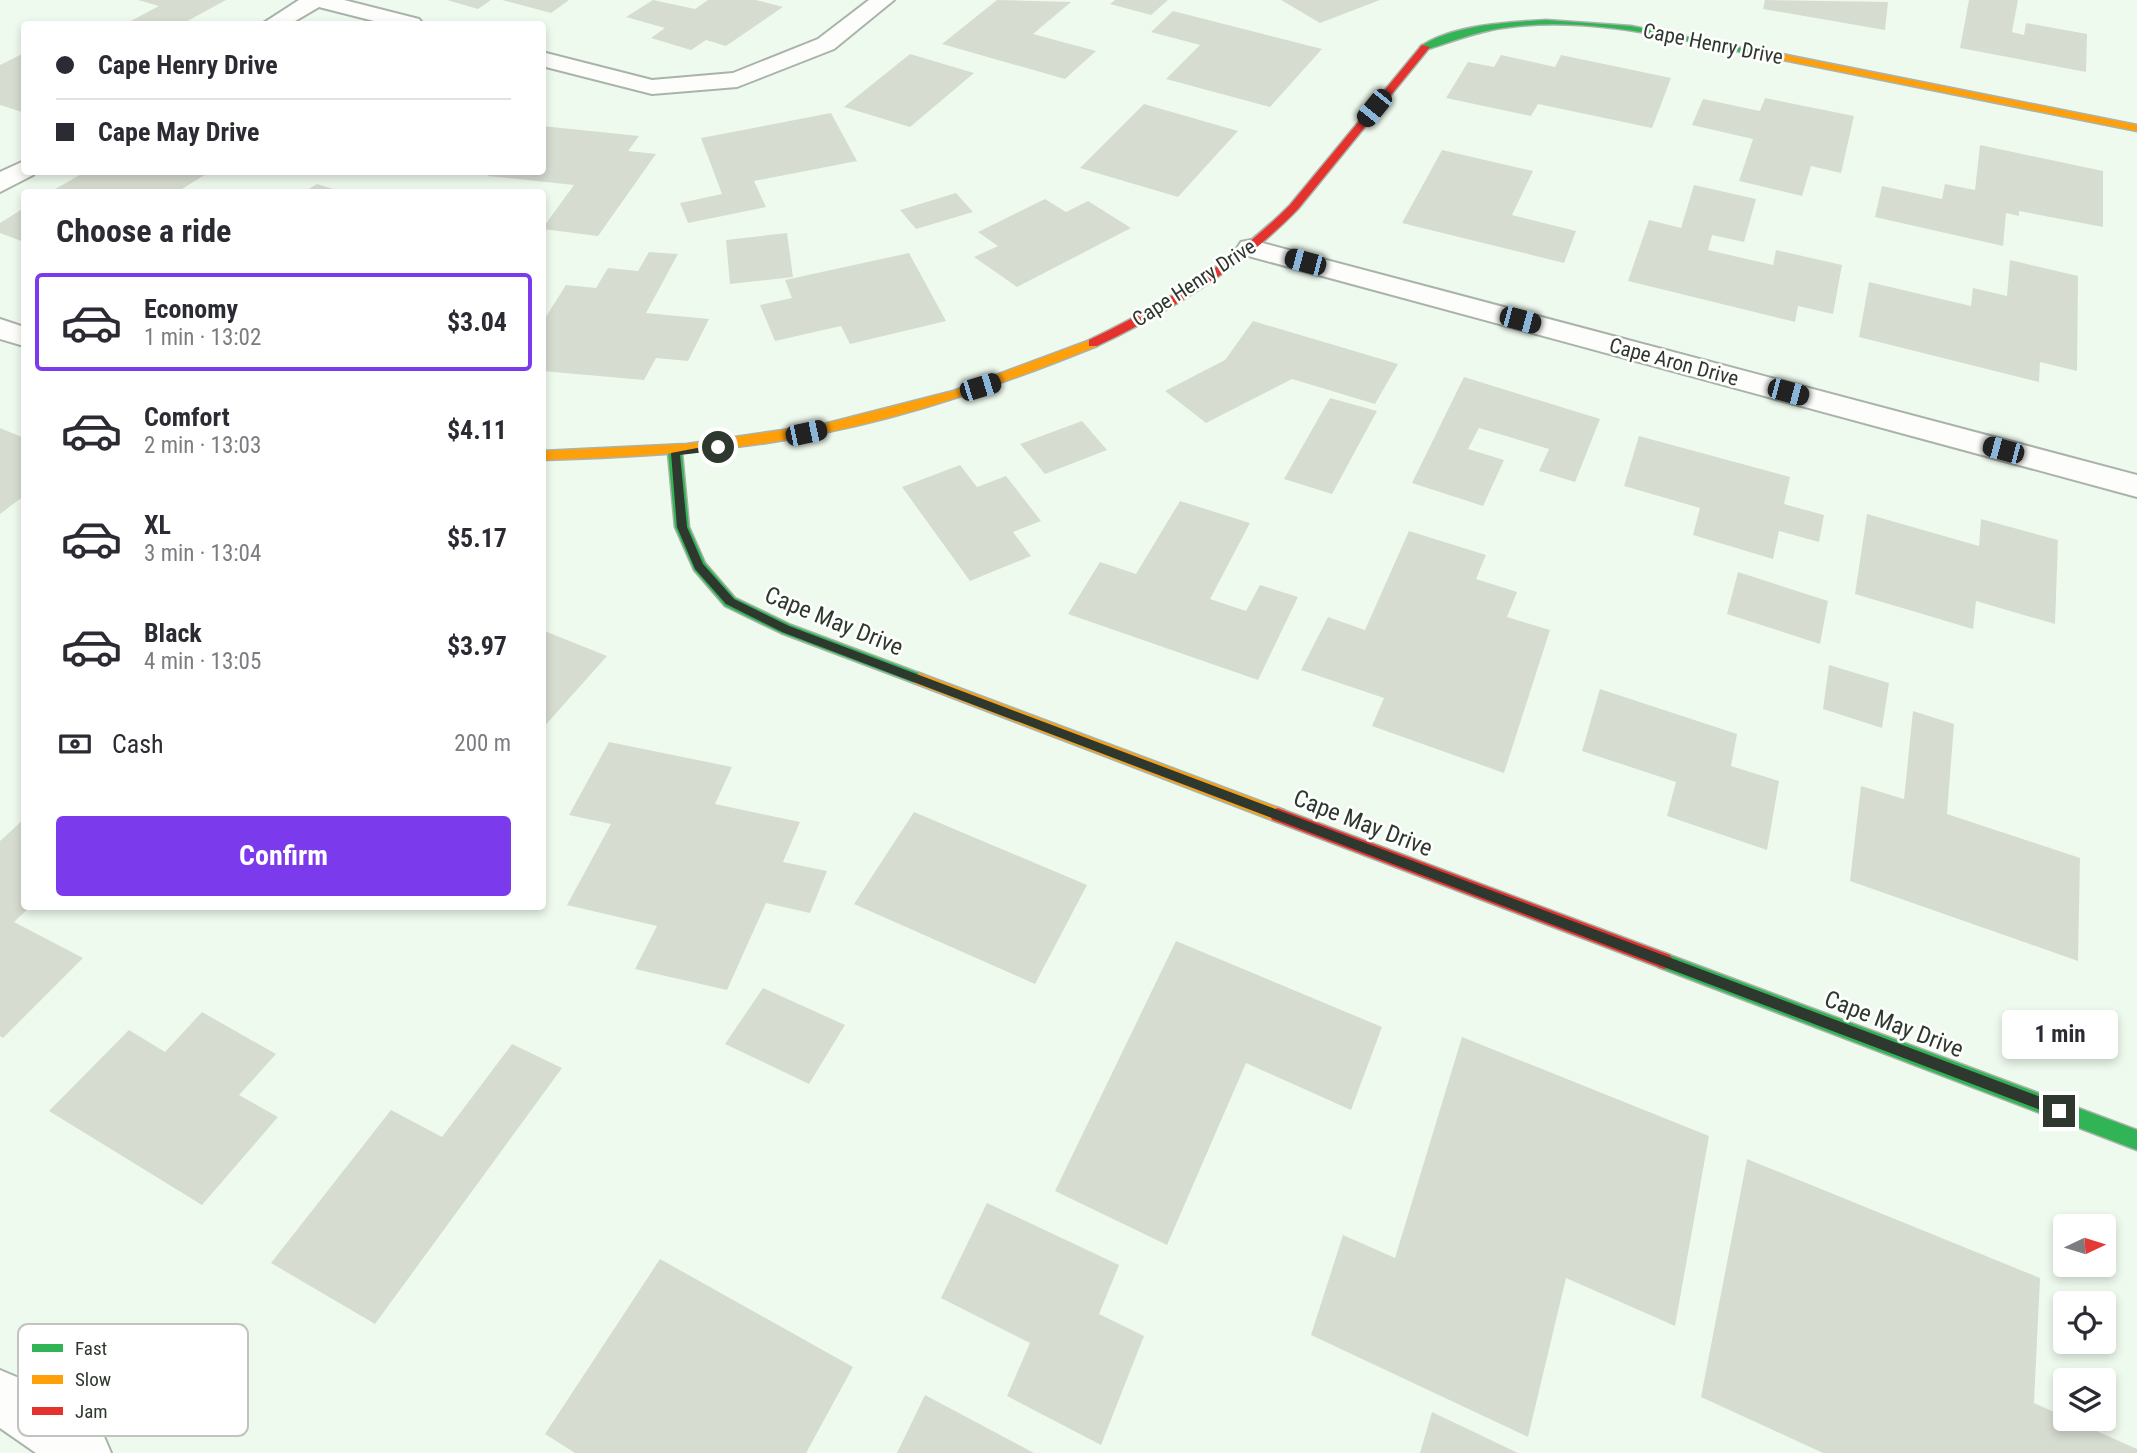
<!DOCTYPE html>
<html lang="en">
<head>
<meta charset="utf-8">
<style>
	body { margin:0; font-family:"Roboto Condensed",sans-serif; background:#f7f7f7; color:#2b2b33; height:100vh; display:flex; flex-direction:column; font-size:26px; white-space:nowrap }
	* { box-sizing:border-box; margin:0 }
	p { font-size:23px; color:#7c7c81 }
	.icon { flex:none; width:38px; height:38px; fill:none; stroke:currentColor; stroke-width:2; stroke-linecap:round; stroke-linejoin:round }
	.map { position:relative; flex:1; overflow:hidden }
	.panel { position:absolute; left:21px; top:189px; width:525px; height:721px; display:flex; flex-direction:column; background:#fff; border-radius:7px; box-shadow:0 4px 10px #0003 }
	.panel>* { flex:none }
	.top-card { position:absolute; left:21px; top:21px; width:525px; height:154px; border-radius:7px; box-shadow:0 4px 10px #0003; display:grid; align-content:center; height:154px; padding:0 35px; background:#fff }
	.needle { width:46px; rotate:86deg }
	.tools { position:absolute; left:2053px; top:1214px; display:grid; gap:14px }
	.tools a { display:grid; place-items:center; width:63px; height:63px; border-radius:7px; background:#fff; box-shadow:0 4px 10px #0003; font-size:35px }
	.end { position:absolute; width:32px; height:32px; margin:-16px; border:9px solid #2e382e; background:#fff; box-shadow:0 0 0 4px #fff }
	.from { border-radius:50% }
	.bubble { position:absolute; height:49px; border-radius:7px; background:#fff; box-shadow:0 4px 10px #0003; font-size:23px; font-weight:700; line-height:49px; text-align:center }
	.car { position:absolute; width:21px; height:42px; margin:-21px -10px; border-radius:9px; box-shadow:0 0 5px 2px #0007; background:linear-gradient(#222 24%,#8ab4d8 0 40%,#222 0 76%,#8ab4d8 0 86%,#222 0) }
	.top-card b { display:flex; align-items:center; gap:24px; height:66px; font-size:26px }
	.top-card b+b { border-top:2px solid #e1e1e2 }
	.top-card i { width:18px; height:18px; background:#2b2b33 }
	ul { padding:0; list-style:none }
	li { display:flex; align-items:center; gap:21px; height:98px; margin:0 14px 10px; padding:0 21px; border:4px solid transparent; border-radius:7px }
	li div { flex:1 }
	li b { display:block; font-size:26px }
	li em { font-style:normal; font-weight:700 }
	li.selected { border-color:#7c3aed }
	li>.icon { width:63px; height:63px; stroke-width:1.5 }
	h2 { padding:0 35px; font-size:32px; line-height:84px }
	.pay { display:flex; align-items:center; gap:18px; height:77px; padding:0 35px; font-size:26px }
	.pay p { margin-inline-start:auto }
	.action { display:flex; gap:14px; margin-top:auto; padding:14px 35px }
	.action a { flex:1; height:80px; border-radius:7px; background:#7c3aed; color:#fff; font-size:28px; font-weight:700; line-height:80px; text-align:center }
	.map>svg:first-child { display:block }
	.building { fill:#d7dcd1 }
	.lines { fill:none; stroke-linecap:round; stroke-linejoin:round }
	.street-casing { stroke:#aab3a9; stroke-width:4 }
	.fast-casing { stroke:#aab3a9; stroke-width:3 }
	.slow-casing { stroke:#aab3a9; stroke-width:3 }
	.jam-casing { stroke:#aab3a9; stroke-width:3 }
	.street { fill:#fdfefc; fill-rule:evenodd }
	.fast { fill:#30b455; fill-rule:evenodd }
	.slow { fill:#ff9f0a; fill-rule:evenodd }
	.jam { fill:#e5322d; fill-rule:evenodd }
	.route { fill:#2e382e }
	.labels { text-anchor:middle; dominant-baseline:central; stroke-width:5; stroke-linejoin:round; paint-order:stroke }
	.far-street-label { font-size:21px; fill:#2e382e; stroke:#fff }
	.street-label { font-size:24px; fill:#2e382e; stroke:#fff }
	.key { fill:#fff; stroke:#c0c3c0; stroke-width:2 }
	.key-label { font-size:19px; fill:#2e382e }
</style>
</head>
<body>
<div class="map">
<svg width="2137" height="1453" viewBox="0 0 2137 1453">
	<rect width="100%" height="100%" fill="#effaee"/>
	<path class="building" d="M226 0 182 24H125L159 6 138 0Z
		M447 0H491L478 9Z
		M502 0H569L551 13Z
		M653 0 695 9 708 0H756L783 7 726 46 706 40 691 50 651 38 665 28 626 17Z
		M997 0 1071 2 1033 34 1096 51 1065 79 942 44Z
		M1115 0H1168L1151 15 1110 4Z
		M1281 0H1380L1320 23Z
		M1765 0 1888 2 1885 30 1763 9Z
		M1969 0H2018L2012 32 2024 35 2026 23 2087 34 2086 72 1960 48Z
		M1173 11 1322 49 1270 107 1166 79 1200 45 1151 32Z
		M24 53V111L22 112 0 105V65Z
		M910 54 974 73 910 127 844 107Z
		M1501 55 1555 67 1561 55 1671 78 1652 128 1538 104 1531 116 1446 98 1468 62 1494 67Z
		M1765 98 1854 116 1841 173 1811 166 1802 196 1739 181 1753 139 1692 125 1703 99 1760 111Z
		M1144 104 1238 131 1178 197 1080 168Z
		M831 113 857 161 754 181 766 207 688 223 680 203 722 194 701 138Z
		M542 126 639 136 628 151 656 154 598 236 542 229 574 185 488 176 492 172H542Z
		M1980 145 2103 171V227L2019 211V216L2006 213 2003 246 1875 217 1882 186 1942 199 1945 184 1975 190Z
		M1442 150 1533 171 1512 215 1576 231 1564 263 1402 223Z
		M85 172H204L208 173 177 192H50Z
		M317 184 343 192H304Z
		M1694 185 1756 199 1744 242 1712 235 1708 250 1773 265 1776 250 1842 265 1833 314 1798 306 1795 322 1628 281 1649 220 1681 228Z
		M956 193 973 212 916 229 900 210Z
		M1045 199 1066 212 1088 201 1131 228 1017 287 974 257 998 246 978 232Z
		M24 208V242L0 233V223Z
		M787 233 793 277 730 284 726 240Z
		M649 252 678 254 646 313 709 319 688 361 656 358 644 380 542 371V323L566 285 596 288 608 268 638 271Z
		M909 253 946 321 850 344 841 326 775 341 760 305 792 298 785 280Z
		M2010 260 2078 276 2077 371 2040 362 2039 382 1859 337 1869 282 1971 306 1973 288 2007 296Z
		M1253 321 1398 364 1375 404 1292 379 1206 423 1165 391 1225 360Z
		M1464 377 1600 419 1575 482 1539 471 1549 449 1479 428 1468 449 1504 460 1483 506 1412 483Z
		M1330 398 1377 411 1332 494 1284 479Z
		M1082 421 1107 450 1045 474 1020 444Z
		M0 428 24 438V496L0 514Z
		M1639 436 1790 477 1784 504 1824 515 1819 542 1779 531 1773 559 1693 535 1700 508 1624 486Z
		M960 465 977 487 1006 476 1041 521 1013 532 1031 556 970 581 902 487Z
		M1180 501 1250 523 1210 599 1246 611 1260 585 1298 597 1258 680 1068 614 1100 562 1136 574Z
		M1867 514 1979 546 1981 519 2058 540 2055 624 1976 601 1973 629 1855 594Z
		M1409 531 1486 555 1476 579 1517 592 1507 617 1550 630 1504 773 1372 726 1384 698 1301 670 1328 617 1365 630Z
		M1738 572 1828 601 1820 644 1727 614Z
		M542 630 607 656 542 729Z
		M1829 665 1889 683 1882 728 1823 709Z
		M1600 689 1737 734 1731 766 1779 781 1767 850 1667 816 1676 782 1582 751Z
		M1913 711 1954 724 1947 814 2080 858 2078 961 1850 881 1861 786 1904 799Z
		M609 742 732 767 715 804 800 822 783 862 827 871 810 913 766 903 727 990 635 969 657 926 567 905 611 824 569 815Z
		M914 812 1087 885 1035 984 854 904Z
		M24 819V906H31L14 922 83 958 3 1038 0 1036V841Z
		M1176 941 1382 1027 1351 1110 1246 1063 1167 1245 1055 1191Z
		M763 988 845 1025 809 1084 725 1044Z
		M202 1012 276 1054 239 1095 278 1117 202 1205 49 1111 129 1030 165 1052Z
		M1462 1037 1709 1136 1675 1326 1566 1278 1528 1437 1311 1335 1343 1235 1395 1258Z
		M512 1044 562 1068 375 1324 271 1263 391 1110 442 1137Z
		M1747 1159 2040 1278 2034 1403 2137 1449V1453H1823L1701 1397Z
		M987 1203 1119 1265 1099 1314 1144 1336 1101 1445 1007 1396 1030 1343 941 1298Z
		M660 1259 853 1367 806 1453H575L545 1434Z
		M925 1395 1034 1453H897Z
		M1432 1412 1518 1453H1420Z"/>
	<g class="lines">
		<defs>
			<path id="street" d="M299 0H344L419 19 423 24H386L319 7 290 24H262Z
				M869 0H894L834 49 737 87 652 94 542 66V52L652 80 733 73 818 39Z
				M24 161V172H35L33 175 0 192V172Z
				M1251 240 2137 475V497L1241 254 1237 248 1241 242Z
				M0 319 24 327V346L0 339Z
				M0 1370 19 1378 103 1434 111 1453H36L0 1428Z"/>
			<path id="fast" d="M1546 20 1631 26 1761 52 1756 55C1674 38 1586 15 1502 28 1475 32 1451 42 1425 50L1420 47C1451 25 1508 22 1546 20Z
				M675 449 682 453 689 527 705 563 735 598 791 625 924 675 927 679 924 683H914L781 633 725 606 694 570 675 527 668 453Z
				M1664 953 2137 1130V1150L1658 967 1655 961 1658 955Z"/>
			<path id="slow" d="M1756 49 2137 125V131L1753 54V50Z
				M1093 339 1097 340V346C1008 382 918 414 823 433 731 452 637 457 542 460V451L687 444 824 424 953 391Z
				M919 673 1284 810 1286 815 1284 820 1278 822 1272 820 914 683 911 679Z"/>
			<path id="jam" d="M1422 45 1430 47 1298 209C1241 268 1171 311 1097 346H1089V340C1163 305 1232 263 1290 205Z
				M1278 808 1670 955 1673 961 1670 967 1664 969 1272 820 1270 815 1272 810Z"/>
		</defs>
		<use href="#street" class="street-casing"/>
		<use href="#fast" class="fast-casing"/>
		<use href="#slow" class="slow-casing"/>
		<use href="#jam" class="jam-casing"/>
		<use href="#street" class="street"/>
		<use href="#fast" class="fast"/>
		<use href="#slow" class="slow"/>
		<use href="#jam" class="jam"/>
	</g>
	<path class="route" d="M718 444 722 450 680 455 687 527 703 564 734 599 789 626 2059 1104 2064 1106V1115L2059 1117 782 632 726 604 695 569 677 527 671 453Z"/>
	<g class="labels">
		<g class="far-street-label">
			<text transform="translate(1713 44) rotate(11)">Cape Henry Drive</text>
			<text transform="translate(1194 283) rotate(-33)">Cape Henry Drive</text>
			<text transform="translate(1674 362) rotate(15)">Cape Aron Drive</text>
		</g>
		<g class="street-label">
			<text transform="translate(834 621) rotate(22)">Cape May Drive</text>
			<text transform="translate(1363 823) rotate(21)">Cape May Drive</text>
			<text transform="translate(1894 1024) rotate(21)">Cape May Drive</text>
		</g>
	</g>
	<rect x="18" y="1324" width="230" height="112" rx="10" class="key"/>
	<rect x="32" y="1344" width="31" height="8" fill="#30b455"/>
	<rect x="32" y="1375" width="31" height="9" fill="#ff9f0a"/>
	<rect x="32" y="1407" width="31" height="8" fill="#e5322d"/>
	<g class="key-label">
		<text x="75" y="1355">Fast</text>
		<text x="75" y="1386">Slow</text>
		<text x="75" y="1418">Jam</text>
	</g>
</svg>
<div class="tools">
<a><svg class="needle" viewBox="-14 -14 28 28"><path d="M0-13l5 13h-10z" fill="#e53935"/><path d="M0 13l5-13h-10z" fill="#7c7c81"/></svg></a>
<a><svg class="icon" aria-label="locate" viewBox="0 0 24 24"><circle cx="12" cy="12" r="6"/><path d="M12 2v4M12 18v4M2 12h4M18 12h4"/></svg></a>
<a><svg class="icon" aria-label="layers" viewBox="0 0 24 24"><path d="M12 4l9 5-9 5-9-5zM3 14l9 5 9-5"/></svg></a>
</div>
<i class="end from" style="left:718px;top:447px"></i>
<i class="end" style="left:2059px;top:1111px"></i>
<div class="bubble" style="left:2002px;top:1010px;width:116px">1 min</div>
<i class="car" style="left:1374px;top:108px;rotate:219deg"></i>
<i class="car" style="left:1305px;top:262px;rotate:285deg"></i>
<i class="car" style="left:1520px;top:320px;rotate:105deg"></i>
<i class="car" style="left:980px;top:387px;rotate:73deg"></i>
<i class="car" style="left:1788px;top:392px;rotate:105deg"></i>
<i class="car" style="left:806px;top:433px;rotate:78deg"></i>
<i class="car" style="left:2003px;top:450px;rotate:285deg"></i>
<div class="top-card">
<b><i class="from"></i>Cape Henry Drive</b>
<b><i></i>Cape May Drive</b>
</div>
<section class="panel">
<h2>Choose a ride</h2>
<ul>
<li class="selected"><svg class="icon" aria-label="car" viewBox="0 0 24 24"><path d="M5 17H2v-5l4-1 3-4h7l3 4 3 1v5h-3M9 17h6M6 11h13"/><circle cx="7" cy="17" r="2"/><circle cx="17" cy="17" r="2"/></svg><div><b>Economy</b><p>1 min · 13:02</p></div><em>$3.04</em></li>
<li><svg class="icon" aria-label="car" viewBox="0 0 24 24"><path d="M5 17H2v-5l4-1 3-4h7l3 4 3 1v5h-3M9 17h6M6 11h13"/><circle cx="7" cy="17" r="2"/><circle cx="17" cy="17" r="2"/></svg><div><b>Comfort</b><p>2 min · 13:03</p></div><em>$4.11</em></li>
<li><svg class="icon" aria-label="car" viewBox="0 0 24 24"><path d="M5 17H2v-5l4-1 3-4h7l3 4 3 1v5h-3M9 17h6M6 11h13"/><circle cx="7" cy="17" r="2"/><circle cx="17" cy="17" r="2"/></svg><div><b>XL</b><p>3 min · 13:04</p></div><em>$5.17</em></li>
<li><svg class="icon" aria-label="car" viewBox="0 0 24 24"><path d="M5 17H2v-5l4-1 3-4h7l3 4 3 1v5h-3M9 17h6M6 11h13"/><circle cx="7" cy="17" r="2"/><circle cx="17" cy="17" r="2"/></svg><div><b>Black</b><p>4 min · 13:05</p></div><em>$3.97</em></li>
</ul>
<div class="pay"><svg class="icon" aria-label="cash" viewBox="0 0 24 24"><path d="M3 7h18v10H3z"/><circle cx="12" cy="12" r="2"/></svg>Cash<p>200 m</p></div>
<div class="action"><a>Confirm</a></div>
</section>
</div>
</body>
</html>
